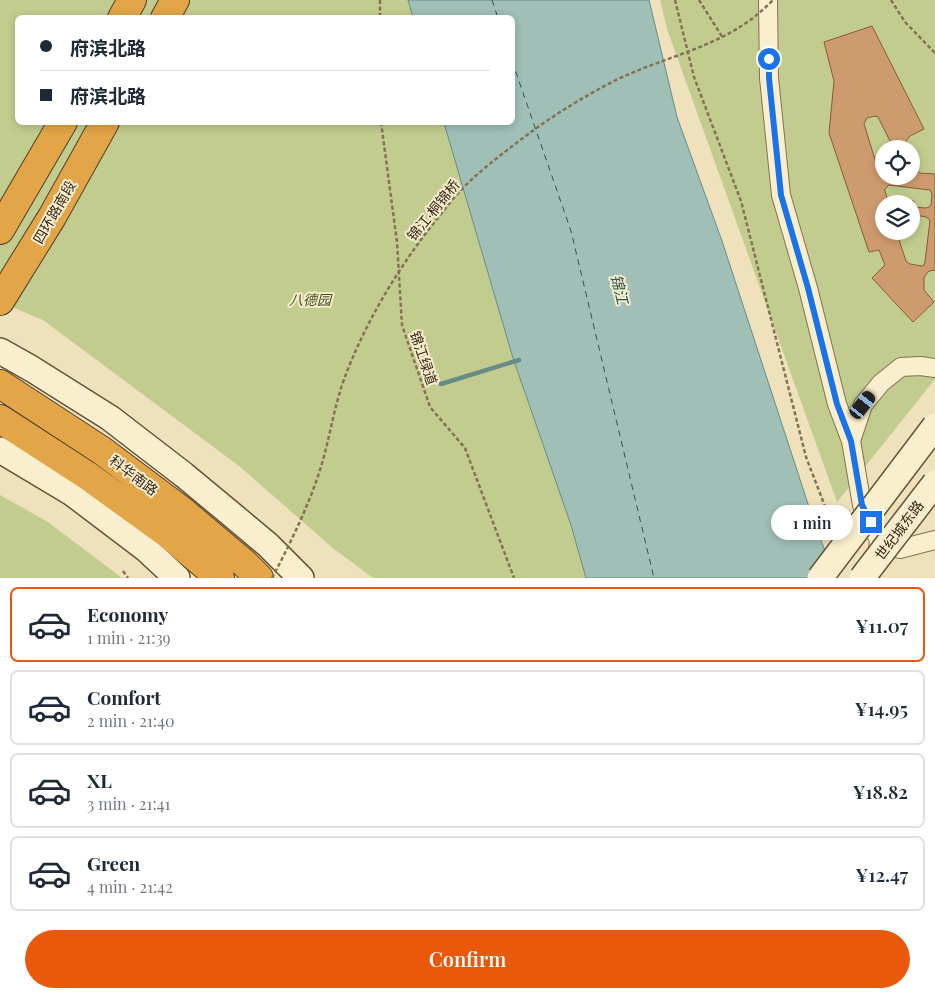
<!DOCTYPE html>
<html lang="en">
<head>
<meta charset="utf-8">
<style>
	body { margin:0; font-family:"Playfair Display","Noto Sans SC",serif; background:#f6f6f7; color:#1f2937; height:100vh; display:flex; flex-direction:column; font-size:19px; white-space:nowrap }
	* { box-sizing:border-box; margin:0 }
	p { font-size:16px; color:#747a83 }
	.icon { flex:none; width:28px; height:28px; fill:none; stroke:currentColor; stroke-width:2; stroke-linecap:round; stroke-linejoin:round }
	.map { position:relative; height:578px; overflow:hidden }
	.drawer { display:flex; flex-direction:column; background:#fff; flex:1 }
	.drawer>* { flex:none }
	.top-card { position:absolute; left:15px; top:15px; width:500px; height:110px; border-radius:8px; box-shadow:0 2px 8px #0003; display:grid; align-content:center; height:110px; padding:0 25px; background:#fff }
	.buttons { position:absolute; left:875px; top:140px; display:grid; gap:10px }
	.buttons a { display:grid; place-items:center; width:45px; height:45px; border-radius:50%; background:#fff; box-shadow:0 2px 8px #0003; font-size:25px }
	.end { position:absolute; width:22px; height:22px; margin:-11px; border:6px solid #1a73e8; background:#fff; box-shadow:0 0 0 2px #fff }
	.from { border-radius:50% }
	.bubble { position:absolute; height:35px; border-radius:18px; background:#fff; box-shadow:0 2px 8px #0003; font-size:16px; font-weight:600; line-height:35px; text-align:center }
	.car { position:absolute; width:15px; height:30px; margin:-15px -8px; border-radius:6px; box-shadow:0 0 4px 1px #0007; background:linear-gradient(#222 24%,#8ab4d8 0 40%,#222 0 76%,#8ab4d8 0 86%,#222 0) }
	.top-card b { display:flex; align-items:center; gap:18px; height:48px; font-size:19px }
	.top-card b+b { border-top:1px solid #e0e1e3 }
	.top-card i { width:12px; height:12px; background:#1f2937 }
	ul { padding:9px 0 0; list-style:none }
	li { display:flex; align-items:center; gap:15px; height:75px; margin:0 10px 8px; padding:0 15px; border:2px solid #e0e1e3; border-radius:8px }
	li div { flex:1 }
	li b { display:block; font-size:19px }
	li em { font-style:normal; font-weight:600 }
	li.active { border-color:#ea580c }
	li>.icon { width:45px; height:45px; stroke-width:1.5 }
	.action { display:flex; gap:10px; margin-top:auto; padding:10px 25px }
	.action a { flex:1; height:58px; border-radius:30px; background:#ea580c; color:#fff; font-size:20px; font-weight:600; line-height:58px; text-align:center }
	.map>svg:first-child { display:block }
	.green { fill:#c2cc8f; fill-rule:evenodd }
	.water { fill:#9fbfb7; stroke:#678c85 }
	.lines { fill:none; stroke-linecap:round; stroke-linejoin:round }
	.stream { stroke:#678c85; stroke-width:4.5 }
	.ferry { stroke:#295454; stroke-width:1; stroke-dasharray:6 5; stroke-linecap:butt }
	.building { fill:#ce9b6f; stroke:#855b3a; fill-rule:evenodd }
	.street-casing { stroke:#857155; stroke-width:20 }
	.secondary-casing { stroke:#675238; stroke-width:28 }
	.highway-casing { stroke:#523f2a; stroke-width:30 }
	.path { stroke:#857155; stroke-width:2.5; stroke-dasharray:4 2.5; stroke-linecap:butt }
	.street { stroke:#f9eecd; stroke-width:18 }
	.secondary { stroke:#f9eecd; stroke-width:25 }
	.highway { stroke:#e2a547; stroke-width:28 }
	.secondary-bridge-casing { stroke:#675238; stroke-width:28; stroke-linecap:butt }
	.path-bridge { stroke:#857155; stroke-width:2.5; stroke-dasharray:4 2.5; stroke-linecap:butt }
	.secondary-bridge { stroke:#f9eecd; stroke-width:25 }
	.route { stroke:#1a73e8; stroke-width:6 }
	.labels { text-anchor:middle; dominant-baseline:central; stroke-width:4; stroke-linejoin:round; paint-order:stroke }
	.street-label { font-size:14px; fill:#34281a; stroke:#f6ebca }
	.park-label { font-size:14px; font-style:italic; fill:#425120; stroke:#f6ebca }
	.water-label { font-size:15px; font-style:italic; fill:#295454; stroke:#f6ebca }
</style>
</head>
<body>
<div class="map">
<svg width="935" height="578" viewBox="0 0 935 578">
	<rect width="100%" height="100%" fill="#eee1bb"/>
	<path class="green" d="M0 0H408L413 17 18 18V122L444 123 513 358 571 525 586 578H373L334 549 239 466 43 320 0 302Z
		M660 0H935V379L837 502 667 29ZM884 149H911V176H884ZM884 204H911V231H884Z
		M0 495 48 522 122 578H0Z"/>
	<path class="water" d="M408 0H649L677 117 722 241 811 513 835 578H586L571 525 513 358 444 123 512 122V18L413 17Z"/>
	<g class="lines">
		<path class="stream" d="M441 384 519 360"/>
		<path class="ferry" d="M492 0 498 18
			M512 61 571 231 654 578"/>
	</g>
	<path class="building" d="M872 26 924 129 910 136 906 141 907 149H894L878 117 875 116 867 118 864 124 877 166 881 169 884 170V176H911V159L915 169 920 173 935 174V270L929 271 924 277V290L934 302 913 322 872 278 885 265 879 250 869 252 829 133 834 81 824 42ZM889 185 930 190 932 194 931 205 929 207 926 208 914 207V201L897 199 896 204H911V214L926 217 930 220 925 262 924 265 922 266 910 264 906 261 896 231H884V204H892L888 201 885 191V189Z"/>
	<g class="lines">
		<defs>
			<path id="street" d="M768 0 769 78 781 195 808 288 837 404 851 441
				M880 540 900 549 935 540
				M877 560 879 540 862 505 851 441 863 405 881 383 901 367 920 366 935 368"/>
			<path id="secondary" d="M0 351 32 369 110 418 184 475 225 509 268 545 301 578
				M0 450 72 493 146 549 177 578"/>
			<path id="highway" d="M122 18 132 0
				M165 18 175 0
				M0 230 63 122
				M0 301 52 217 105 122
				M0 384 101 450 181 510 245 564 259 578
				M0 419 88 476 168 534 220 578"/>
		</defs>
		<use href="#street" class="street-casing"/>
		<use href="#secondary" class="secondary-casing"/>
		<use href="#highway" class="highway-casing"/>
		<path class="path" d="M380 0V18
			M675 0 694 77 741 201 806 457 833 527
			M699 0 723 38
			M891 0 905 22 935 53
			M381 122 397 242 402 325 430 407 465 448 514 578
			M123 571 128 578"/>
		<use href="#street" class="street"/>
		<use href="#secondary" class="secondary"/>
		<use href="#highway" class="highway"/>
		<defs>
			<path id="secondary-bridge" d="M820 578 935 426
				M862 578 935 483"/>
		</defs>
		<use href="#secondary-bridge" class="secondary-bridge-casing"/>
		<path class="path-bridge" d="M272 578C289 546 305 513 317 479 328 448 332 416 342 385 362 328 396 271 433 224 442 213 450 202 459 192 479 171 503 153 527 135 555 114 585 96 616 80 672 53 728 47 773 0"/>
		<use href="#secondary-bridge" class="secondary-bridge"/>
	</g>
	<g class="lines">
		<path class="route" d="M769 59V78L781 195 808 288 837 404 851 441 862 505 871 522"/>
	</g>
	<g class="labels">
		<g class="street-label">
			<text transform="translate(433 210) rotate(-51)">锦江·桐锦桥</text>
			<text transform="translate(54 212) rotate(-60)">四环路南段</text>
			<text transform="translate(424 358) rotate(71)">锦江绿道</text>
			<text transform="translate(134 475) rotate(37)">科华南路</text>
			<text transform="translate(899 530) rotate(-53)">世纪城东路</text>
		</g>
		<g class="park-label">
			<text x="310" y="299">八德园</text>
		</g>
		<g class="water-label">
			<text transform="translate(620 289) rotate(76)">锦江</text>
		</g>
	</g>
</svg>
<div class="buttons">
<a><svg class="icon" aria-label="locate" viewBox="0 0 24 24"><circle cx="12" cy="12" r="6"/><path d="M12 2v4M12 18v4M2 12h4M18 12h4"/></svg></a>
<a><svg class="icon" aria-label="layers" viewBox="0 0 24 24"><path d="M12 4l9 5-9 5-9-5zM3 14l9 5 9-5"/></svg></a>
</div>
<i class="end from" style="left:769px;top:59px"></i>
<i class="end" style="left:871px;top:522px"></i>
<div class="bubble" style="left:771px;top:505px;width:82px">1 min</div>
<i class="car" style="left:863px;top:405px;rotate:38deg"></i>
<div class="top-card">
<b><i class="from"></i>府滨北路</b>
<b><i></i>府滨北路</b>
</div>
</div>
<section class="drawer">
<ul>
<li class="active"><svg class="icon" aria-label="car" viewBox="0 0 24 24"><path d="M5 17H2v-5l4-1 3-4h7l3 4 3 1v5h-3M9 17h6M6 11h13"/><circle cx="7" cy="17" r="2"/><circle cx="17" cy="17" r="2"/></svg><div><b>Economy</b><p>1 min · 21:39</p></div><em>¥11.07</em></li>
<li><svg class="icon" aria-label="car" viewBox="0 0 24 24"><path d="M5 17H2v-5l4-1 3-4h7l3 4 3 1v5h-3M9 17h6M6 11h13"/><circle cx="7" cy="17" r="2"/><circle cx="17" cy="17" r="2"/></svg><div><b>Comfort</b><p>2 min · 21:40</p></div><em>¥14.95</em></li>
<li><svg class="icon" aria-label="car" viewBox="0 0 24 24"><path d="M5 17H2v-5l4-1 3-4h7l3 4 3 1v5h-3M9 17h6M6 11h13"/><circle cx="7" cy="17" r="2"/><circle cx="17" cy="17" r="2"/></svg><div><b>XL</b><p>3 min · 21:41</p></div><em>¥18.82</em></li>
<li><svg class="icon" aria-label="car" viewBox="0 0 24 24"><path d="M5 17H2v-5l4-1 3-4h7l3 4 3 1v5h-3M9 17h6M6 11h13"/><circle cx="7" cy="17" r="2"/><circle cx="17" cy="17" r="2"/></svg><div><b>Green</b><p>4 min · 21:42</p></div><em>¥12.47</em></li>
</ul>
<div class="action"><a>Confirm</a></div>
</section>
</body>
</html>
